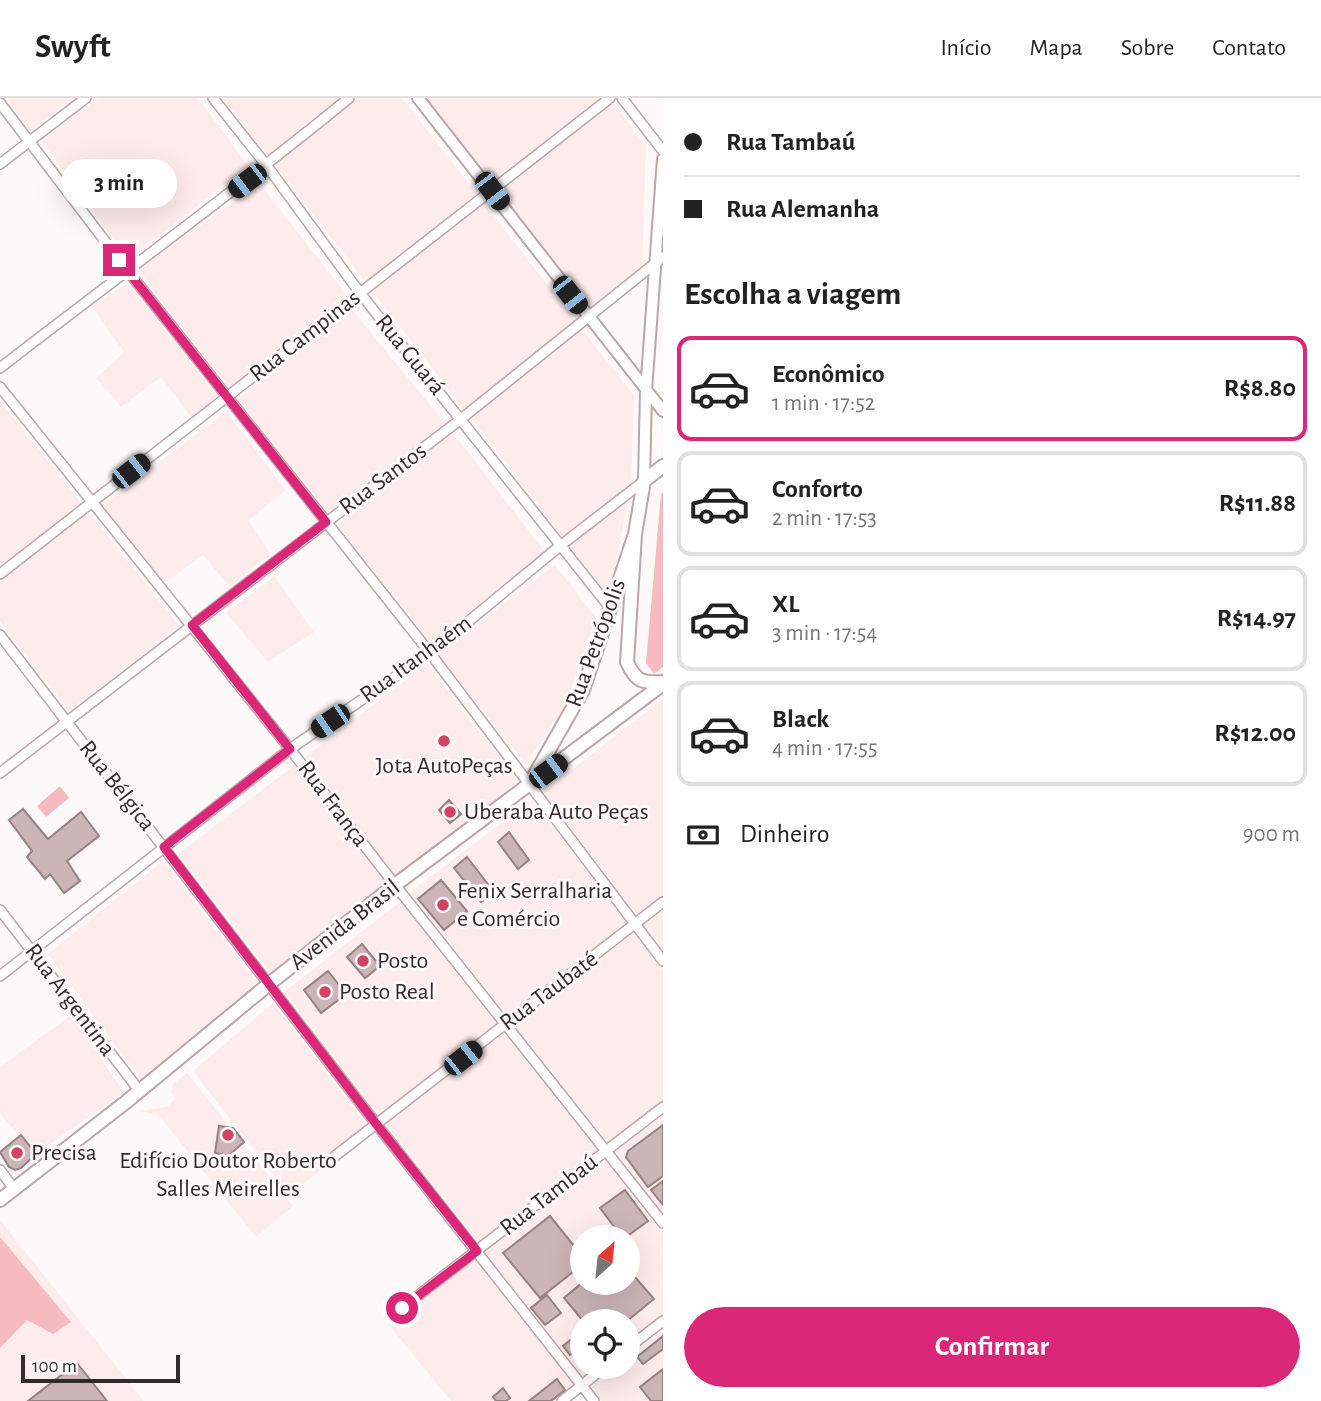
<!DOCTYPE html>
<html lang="pt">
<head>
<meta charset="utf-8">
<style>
	body { margin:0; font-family:"Alegreya Sans",sans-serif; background:#f6f6f6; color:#222; height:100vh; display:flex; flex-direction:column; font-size:26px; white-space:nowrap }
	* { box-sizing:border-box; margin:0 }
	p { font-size:23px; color:#767676 }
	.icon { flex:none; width:38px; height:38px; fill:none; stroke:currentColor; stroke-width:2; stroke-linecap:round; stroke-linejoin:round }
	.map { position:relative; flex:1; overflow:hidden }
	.details { display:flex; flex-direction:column; background:#fff; width:658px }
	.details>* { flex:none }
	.banner { display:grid; align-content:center; height:154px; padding:0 21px; background:#fff }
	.needle { width:46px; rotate:27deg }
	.fabs { position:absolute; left:570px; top:1127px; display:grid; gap:14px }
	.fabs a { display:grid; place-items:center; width:70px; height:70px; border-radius:50%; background:#fff; box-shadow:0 7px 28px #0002; font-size:35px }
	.scale { position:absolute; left:21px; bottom:18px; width:159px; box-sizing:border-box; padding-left:7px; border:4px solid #332a2b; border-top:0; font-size:19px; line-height:24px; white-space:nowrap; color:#332a2b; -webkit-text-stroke:5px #fdf9f9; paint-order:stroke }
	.end { position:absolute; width:32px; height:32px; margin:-16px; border:9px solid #db2777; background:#fff; box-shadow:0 0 0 4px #fff }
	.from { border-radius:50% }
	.bubble { position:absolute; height:49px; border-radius:24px; background:#fff; box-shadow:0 7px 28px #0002; font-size:23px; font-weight:600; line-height:49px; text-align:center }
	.car { position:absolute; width:21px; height:42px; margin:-21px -10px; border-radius:9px; box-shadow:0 0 5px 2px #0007; background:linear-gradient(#222 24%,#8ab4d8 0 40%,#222 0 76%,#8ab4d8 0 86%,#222 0) }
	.banner b { display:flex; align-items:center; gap:24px; height:66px; font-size:26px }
	.banner b+b { border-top:2px solid #e0e0e0 }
	.banner i { width:18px; height:18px; background:#222 }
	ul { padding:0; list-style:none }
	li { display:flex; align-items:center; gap:21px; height:105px; margin:0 14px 10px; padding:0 7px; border:4px solid #e0e0e0; border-radius:14px }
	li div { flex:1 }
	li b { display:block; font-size:26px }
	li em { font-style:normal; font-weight:600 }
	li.active { border-color:#db2777 }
	li>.icon { width:63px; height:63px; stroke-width:1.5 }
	h2 { padding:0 21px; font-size:32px; line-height:84px }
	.pay { display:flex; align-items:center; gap:18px; height:77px; padding:0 21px; font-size:26px }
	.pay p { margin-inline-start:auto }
	.button { display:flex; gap:14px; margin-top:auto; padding:14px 21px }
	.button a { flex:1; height:80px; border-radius:42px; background:#db2777; color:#fff; font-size:28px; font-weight:600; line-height:80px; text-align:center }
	header { display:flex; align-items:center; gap:42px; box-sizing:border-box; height:98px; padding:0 35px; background:#fff; border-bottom:2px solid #e0e0e0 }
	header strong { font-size:33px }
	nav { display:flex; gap:38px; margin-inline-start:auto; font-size:24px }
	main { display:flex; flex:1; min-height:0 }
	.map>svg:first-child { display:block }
	.built { fill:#feebec; fill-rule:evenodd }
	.green { fill:#f6bbc1 }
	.building { fill:#cbb5b7; stroke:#968183; stroke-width:2 }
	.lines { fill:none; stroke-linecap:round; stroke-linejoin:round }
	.minor-casing { stroke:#bca6a8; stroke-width:12 }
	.tertiary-casing { stroke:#bca6a8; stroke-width:14 }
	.secondary-casing { stroke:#bca6a8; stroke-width:16 }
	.minor { stroke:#fff; stroke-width:9 }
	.tertiary { stroke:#fff; stroke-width:10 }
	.secondary { stroke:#fff; stroke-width:12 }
	.route { stroke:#db2777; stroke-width:9 }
	.poi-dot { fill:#d24262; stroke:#fdf9f9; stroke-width:2.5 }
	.labels { text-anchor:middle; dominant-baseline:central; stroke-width:6; stroke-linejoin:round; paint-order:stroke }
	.street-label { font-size:24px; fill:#332a2b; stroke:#fdf9f9 }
	.poi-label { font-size:24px; fill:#332a2b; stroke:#fdf9f9; text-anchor:start }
</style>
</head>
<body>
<header>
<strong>Swyft</strong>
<nav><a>Início</a><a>Mapa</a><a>Sobre</a><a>Contato</a></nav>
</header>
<main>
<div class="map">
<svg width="663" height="1303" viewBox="0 0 663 1303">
	<rect width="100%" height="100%" fill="#fdf9f9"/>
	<path class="built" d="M7 0H72L31 33Z
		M98 0H198L248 68 128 162 42 43Z
		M223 0H402L634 298 631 388 609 498Z
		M426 0H609L646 48 642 168 590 211Z
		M260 86 346 196 230 291 137 171Z
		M128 185 217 298 192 320 161 279 121 309 96 280 124 254 92 209Z
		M352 212 445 325 327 416 238 301Z
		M0 303 179 528 69 613 0 523Z
		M226 314 286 392 248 422 271 456 230 489 203 457 161 488 98 410Z
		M453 335 545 454 431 544 338 427Z
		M555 467 596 520 564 610 526 666 437 556Z
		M274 478 314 534 268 564 226 515Z
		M427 566 518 684 271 876 178 756Z
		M663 601V850L543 694Z
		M532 702 663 873V1114L410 794Z
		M163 763 257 886 142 983 48 856Z
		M400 804 663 1136V1216L628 1243V1223H583V1269H596L582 1279 284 894ZM583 1139H628V1185H583Z
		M273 905 370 1032 289 1097 193 973Z
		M70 918 124 994 36 1056 0 1016V969Z
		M187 975 293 1108 256 1139 158 1016 139 1013 167 1009 175 1001 171 993 173 986Z
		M0 1122 144 1303H0Z
		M476 1161 575 1287 554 1303H451L388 1226Z
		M663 1232V1303H602L591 1289 616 1269H628V1259Z"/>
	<path class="green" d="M663 394V569L654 576 646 565 661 396Z
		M60 688 69 700 46 719 37 708Z
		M0 1139 71 1224 53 1236 27 1222 0 1250Z"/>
	<path class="building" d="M449 702 461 716 450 725 439 712Z
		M23 711 48 741 81 714 99 738 67 763 80 783 64 795 50 776 45 781 27 759 32 753 9 722Z
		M509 734 529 762 518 771 498 744Z
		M467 759 494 794 481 804 454 770Z
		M441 782 467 813 444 832 418 801Z
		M362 846 380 868 365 880 347 859Z
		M328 873 346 896 321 915 304 892Z
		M663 1027V1078L648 1089 626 1059 628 1053Z
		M219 1028 233 1030 244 1044 226 1060 225 1057 215 1055Z
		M21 1037 36 1056 21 1070 15 1072 9 1069 0 1054Z
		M663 1083V1107L651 1092Z
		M625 1092 648 1123 626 1139H622L600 1110Z
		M550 1118 583 1159V1166L540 1200 503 1155Z
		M628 1171 654 1201 627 1223H583L564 1200 583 1184 628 1185Z
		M547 1197 561 1215 545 1227 531 1210Z
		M580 1234 583 1236V1247L570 1257 563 1248Z
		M663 1238V1251L643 1266 637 1259Z
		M77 1265 107 1303H28Z
		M663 1271V1303H651L640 1289Z
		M557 1281 565 1292 551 1303H529Z
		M503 1290 510 1300 506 1303H496L493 1299Z"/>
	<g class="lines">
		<defs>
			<path id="minor" d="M213 0 267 68 360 195 611 511
				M622 0 663 53
				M0 5 127 172 430 555 663 863
				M0 66 86 0
				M0 270C116 180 236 93 349 0
				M0 289 290 651 395 787 663 1125
				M0 476 610 0
				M0 537 377 1027 594 1303
				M0 675 461 321 663 159
				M0 812 139 992
				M0 878 290 651 430 555 560 448 644 383
				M335 1058 663 804
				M0 1072 14 1091
				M402 1210 663 1009
				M628 1250 663 1223
				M562 1303 605 1269"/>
			<path id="tertiary" d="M418 0 663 313
				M644 383 646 293 663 61"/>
			<path id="secondary" d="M663 368 644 383 635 436 627 564C636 584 642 585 663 584
				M533 680 583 592 635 436
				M0 1102 126 1004 269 886 395 787 663 586"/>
		</defs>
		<use href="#minor" class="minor-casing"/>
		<use href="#tertiary" class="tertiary-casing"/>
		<use href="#secondary" class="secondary-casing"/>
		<use href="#minor" class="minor"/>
		<use href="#tertiary" class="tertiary"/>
		<use href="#secondary" class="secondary"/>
	</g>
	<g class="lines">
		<path class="route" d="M119 162 326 424 192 527 290 651 164 749 377 1027 477 1153 402 1210"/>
	</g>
	<g class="poi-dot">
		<circle cx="444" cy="643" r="7"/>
		<circle cx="450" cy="714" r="7"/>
		<circle cx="443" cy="807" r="7"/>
		<circle cx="363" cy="863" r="7"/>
		<circle cx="325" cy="894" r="7"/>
		<circle cx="228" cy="1037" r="7"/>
		<circle cx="17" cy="1055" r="7"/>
	</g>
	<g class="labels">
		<g class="street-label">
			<text transform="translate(305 238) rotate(-38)">Rua Campinas</text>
			<text transform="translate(410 257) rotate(51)">Rua Guará</text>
			<text transform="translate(383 381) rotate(-37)">Rua Santos</text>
			<text transform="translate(596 545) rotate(-70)">Rua Petrópolis</text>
			<text transform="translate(416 561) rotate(-36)">Rua Itanhaém</text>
			<text transform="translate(117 688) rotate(52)">Rua Bélgica</text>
			<text transform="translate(333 706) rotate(53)">Rua França</text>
			<text transform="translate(345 827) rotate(-38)">Avenida Brasil</text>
			<text transform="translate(549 893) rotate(-37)">Rua Taubaté</text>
			<text transform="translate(70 902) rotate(53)">Rua Argentina</text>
			<text transform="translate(549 1097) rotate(-38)">Rua Tambaú</text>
		</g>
		<g class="poi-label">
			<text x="444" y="668" text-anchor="middle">Jota AutoPeças</text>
			<text x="464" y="714">Uberaba Auto Peças</text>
			<text x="457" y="793">Fenix Serralharia<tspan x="457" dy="28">e Comércio</tspan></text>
			<text x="377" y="863">Posto</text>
			<text x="339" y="894">Posto Real</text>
			<text x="31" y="1055">Precisa</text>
			<text x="228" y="1063" text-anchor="middle">Edifício Doutor Roberto<tspan x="228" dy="28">Salles Meirelles</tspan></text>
		</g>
	</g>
</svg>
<div class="fabs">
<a><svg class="needle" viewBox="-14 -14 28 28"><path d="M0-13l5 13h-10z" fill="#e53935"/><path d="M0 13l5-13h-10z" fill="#767676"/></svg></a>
<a><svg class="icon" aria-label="locate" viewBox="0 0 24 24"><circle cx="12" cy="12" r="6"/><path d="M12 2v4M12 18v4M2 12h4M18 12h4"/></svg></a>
</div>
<div class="scale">100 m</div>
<i class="end from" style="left:402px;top:1210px"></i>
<i class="end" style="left:119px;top:162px"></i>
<div class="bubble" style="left:61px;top:61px;width:116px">3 min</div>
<i class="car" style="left:247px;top:83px;rotate:233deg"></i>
<i class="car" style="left:492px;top:93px;rotate:143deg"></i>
<i class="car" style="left:570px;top:197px;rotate:142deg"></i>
<i class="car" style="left:131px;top:373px;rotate:52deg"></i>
<i class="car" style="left:330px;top:623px;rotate:236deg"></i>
<i class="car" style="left:548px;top:673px;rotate:53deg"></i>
<i class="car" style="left:463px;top:960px;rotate:52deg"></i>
</div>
<section class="details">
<div class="banner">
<b><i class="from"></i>Rua Tambaú</b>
<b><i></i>Rua Alemanha</b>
</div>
<h2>Escolha a viagem</h2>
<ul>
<li class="active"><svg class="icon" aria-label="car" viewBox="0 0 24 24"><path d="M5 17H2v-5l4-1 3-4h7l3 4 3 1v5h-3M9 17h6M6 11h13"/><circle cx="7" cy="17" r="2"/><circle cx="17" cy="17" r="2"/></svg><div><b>Econômico</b><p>1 min · 17:52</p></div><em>R$8.80</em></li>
<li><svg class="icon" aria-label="car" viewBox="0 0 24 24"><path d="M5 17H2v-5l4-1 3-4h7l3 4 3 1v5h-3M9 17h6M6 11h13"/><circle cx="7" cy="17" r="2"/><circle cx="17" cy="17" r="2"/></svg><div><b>Conforto</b><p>2 min · 17:53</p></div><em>R$11.88</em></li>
<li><svg class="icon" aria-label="car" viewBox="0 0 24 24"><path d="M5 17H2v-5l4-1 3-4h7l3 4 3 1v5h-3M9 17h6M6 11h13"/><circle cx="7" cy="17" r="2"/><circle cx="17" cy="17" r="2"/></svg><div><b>XL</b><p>3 min · 17:54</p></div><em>R$14.97</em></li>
<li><svg class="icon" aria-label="car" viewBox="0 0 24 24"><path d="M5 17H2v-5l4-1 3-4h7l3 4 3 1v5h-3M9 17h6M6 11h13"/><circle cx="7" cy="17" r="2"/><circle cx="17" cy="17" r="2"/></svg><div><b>Black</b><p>4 min · 17:55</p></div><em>R$12.00</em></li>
</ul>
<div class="pay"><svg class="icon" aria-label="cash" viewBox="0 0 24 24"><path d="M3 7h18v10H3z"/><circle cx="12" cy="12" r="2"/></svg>Dinheiro<p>900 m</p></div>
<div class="button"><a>Confirmar</a></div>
</section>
</main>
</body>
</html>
